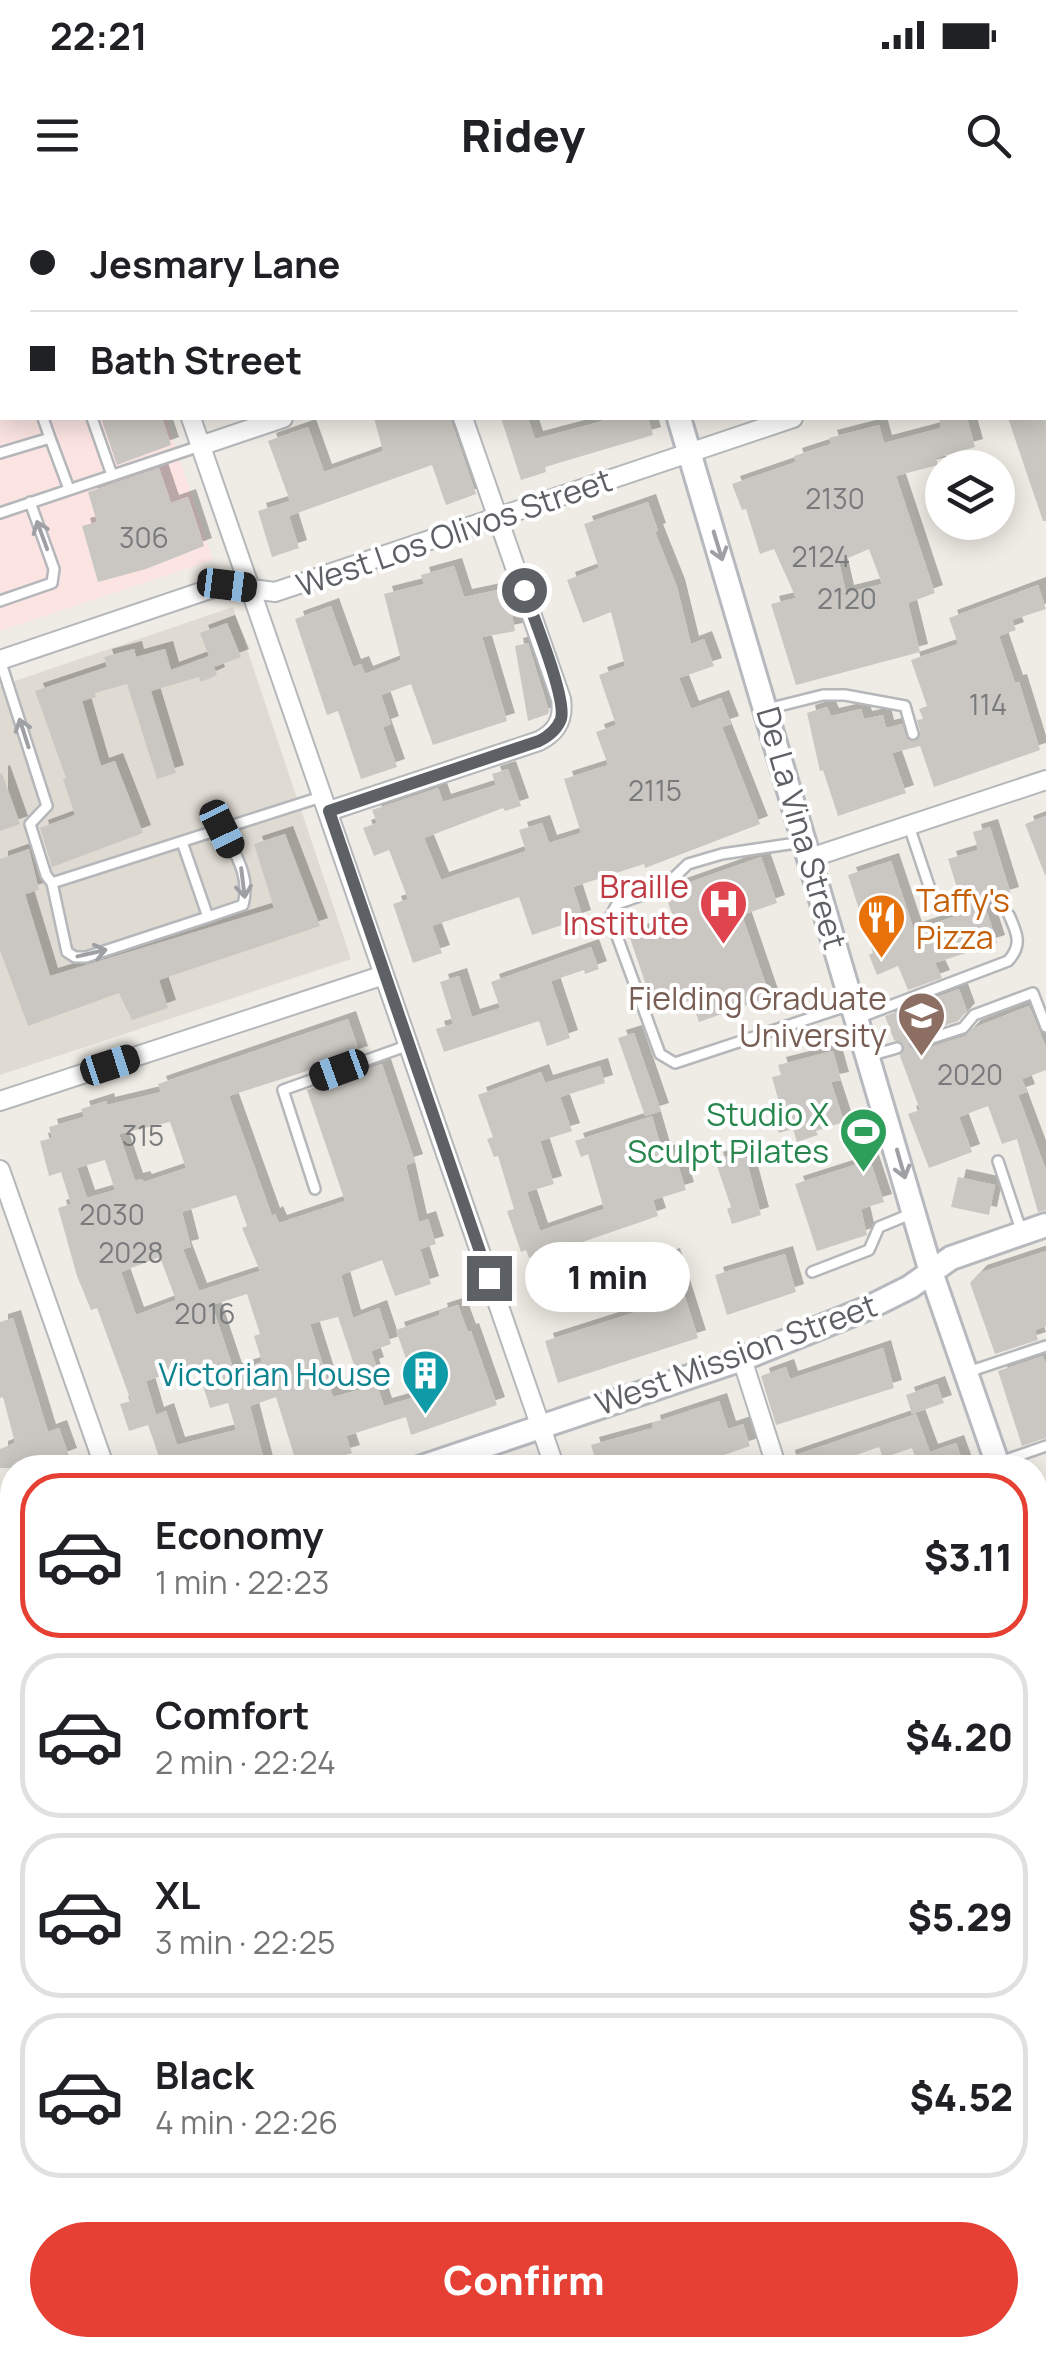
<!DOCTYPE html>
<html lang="en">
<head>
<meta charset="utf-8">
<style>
	body { margin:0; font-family:Manrope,sans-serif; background:#f2f2f2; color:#202124; height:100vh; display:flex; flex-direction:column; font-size:38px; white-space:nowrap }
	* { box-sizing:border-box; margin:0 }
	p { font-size:32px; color:#757577 }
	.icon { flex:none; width:55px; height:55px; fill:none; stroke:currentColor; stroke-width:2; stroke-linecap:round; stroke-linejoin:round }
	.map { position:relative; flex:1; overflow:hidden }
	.details { position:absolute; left:0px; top:1255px; width:1048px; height:902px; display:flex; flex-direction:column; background:#fff; border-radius:40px 40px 0 0; box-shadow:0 5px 25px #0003 }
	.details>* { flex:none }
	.banner { position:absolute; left:0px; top:0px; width:1048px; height:220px; box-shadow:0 5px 25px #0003; display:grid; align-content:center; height:220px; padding:0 30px; background:#fff }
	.buttons { position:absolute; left:925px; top:250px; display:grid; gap:20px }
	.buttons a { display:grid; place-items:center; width:90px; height:90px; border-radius:50%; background:#fff; box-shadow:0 5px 25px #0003; font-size:50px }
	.end { position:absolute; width:45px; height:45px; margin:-22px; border:12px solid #5d6065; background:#fff; box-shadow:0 0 0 5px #fff }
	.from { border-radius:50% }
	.bubble { position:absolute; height:70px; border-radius:35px; background:#fff; box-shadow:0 5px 25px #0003; font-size:32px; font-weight:800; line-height:70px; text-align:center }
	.car { position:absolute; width:30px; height:60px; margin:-30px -15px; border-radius:12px; box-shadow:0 0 8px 2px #0007; background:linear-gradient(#222 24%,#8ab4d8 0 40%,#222 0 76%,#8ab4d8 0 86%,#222 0) }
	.banner b { display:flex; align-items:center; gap:35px; height:95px; font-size:38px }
	.banner b+b { border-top:2px solid #e0e0e0 }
	.banner i { width:25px; height:25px; background:#202124 }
	ul { padding:18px 0 0; list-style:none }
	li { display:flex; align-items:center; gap:30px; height:165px; margin:0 20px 15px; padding:0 10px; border:5px solid #e0e0e0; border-radius:40px }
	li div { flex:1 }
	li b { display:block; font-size:38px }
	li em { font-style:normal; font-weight:800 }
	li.selected { border-color:#e63f33 }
	li>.icon { width:90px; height:90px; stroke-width:1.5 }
	.cta { display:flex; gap:20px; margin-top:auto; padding:20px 30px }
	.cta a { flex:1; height:115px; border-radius:60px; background:#e63f33; color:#fff; font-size:40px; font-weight:800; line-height:115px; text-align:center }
	.status { display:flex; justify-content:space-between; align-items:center; height:70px; padding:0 50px; background:#fff; direction:ltr }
	.status svg { height:28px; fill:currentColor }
	header { display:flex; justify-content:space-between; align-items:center; height:130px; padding:0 30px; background:#fff; font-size:45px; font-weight:800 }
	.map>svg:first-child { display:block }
	.education { fill:#dfdbd3 }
	.medical { fill:#fbe4e2 }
	.building { fill:#cac7c2; fill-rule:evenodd; filter:url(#shadow) }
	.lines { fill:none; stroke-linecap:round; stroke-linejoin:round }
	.lane-casing { stroke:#b5b7bb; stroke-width:14 }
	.street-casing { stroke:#b5b7bb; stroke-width:22 }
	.secondary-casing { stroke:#b6b9be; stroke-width:28 }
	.lane { stroke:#fff; stroke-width:9 }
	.street { stroke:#fff; stroke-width:18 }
	.secondary { stroke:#fff; stroke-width:22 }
	.oneway { stroke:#9ea0a3 }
	.route { stroke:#5d6065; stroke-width:12 }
	.labels { text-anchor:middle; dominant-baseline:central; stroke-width:8; stroke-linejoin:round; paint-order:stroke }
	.number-label { font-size:28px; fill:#787a7c }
	.street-label { font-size:32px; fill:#5d6065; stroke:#fff }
	.health-label { font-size:32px; fill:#be3a42; stroke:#fff; text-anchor:end }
	.food-label { font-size:32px; fill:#c56008; stroke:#fff; text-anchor:start }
	.education-label { font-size:32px; fill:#785e54; stroke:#fff; text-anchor:end }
	.leisure-label { font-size:32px; fill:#27864d; stroke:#fff; text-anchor:end }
	.culture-label { font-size:32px; fill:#0d838f; stroke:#fff; text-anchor:end }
</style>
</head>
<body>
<div class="status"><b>22:21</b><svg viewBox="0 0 49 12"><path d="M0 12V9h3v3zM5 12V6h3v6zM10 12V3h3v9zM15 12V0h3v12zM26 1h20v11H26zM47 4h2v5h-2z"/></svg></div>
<header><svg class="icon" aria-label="menu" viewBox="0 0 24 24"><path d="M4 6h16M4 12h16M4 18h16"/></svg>Ridey<svg class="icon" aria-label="search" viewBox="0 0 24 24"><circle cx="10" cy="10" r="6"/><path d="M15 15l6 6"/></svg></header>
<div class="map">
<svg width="1046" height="2156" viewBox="0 0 1046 2156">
	<defs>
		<filter id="shadow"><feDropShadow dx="8" dy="-8" stdDeviation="0" flood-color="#0004"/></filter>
	</defs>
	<rect width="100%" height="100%" fill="#efece5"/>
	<path class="education" d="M233 407 351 759 0 875V486Z"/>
	<path class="medical" d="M0 0 93 2H2V218H166L213 360 0 431Z"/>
	<path class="building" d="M101 218H162L171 245 117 265Z
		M374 218H450L476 294 446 305 432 265 289 316 299 348 272 357 258 311 290 301 268 241 308 227 324 272 383 251Z
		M501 218H528L535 239 603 221 602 218H648L653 235 545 267 546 272 521 280Z
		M939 218H967L975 247 936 258 938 265 896 276 935 393 908 403 920 452 796 485 771 404 796 398 774 349 760 354 746 309 742 310 732 284 796 262 794 256 831 244 829 238 879 225 884 243 941 228ZM869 349 882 384 846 393 839 362Z
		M1008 218H1046V321H1043Z
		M159 268 171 303 188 297 204 346 146 369 98 382 82 326 97 322 88 292Z
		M648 302 658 331 655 332 677 387 691 444 704 439 714 466 679 478 691 509 721 498 731 524 722 527 760 624 645 668 644 664 573 687 583 718 532 735 519 697 432 726 442 753 413 763 393 704 408 699 389 650 374 656 363 628 377 623 372 610 438 588 443 602 496 585 492 574 508 569 521 606 505 611 503 608 424 638 441 680 526 651 519 630 542 623 549 643 581 633 564 579 608 565 596 532 616 525 599 475 625 466 611 412 583 423 567 380 599 368 584 324Z
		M454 366 464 397 507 388 515 431 482 437 507 521 433 545 411 484 381 495 391 524 383 527 397 567 361 579 338 511 327 515 295 419 331 406 353 467 361 464 365 474 401 460 384 394 424 384 421 375Z
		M1038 385 1046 409 1012 420 1016 430 999 436 1015 483 1019 482 1040 550 934 587 920 546 892 553 906 593 838 616 823 570 820 571 807 513 827 507 831 516 861 509 864 519 883 515 886 528 902 524 907 539 916 541 921 535 917 520 923 519 919 509 927 506 911 460 958 444 949 418Z
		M227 423 241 457 214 467 217 475 201 482 199 477 151 491 176 573 157 579 127 484 95 493 96 497 82 501 101 566 115 561 143 633 52 667 40 628 75 615 63 579 66 578 35 491 107 467 104 457 134 449 136 457 165 449 171 470 209 456 200 433Z
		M528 443 549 511 548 514 528 521 515 446Z
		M2 573 20 624 0 631V574Z
		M1046 616V675H1045L1025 624Z
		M990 627 1011 695 984 703 997 743 935 763 942 778 908 790 898 766 877 775 869 755 873 753 848 675 891 661 914 730 965 713 948 659 978 650 973 632Z
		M285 634 320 726 159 780 168 808 132 820 119 793 28 826 0 750V659L29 649 39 690 25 694 50 776 274 708 254 644Z
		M761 657 777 703 742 715 770 797 699 822 691 800 655 812 629 735 674 720 667 699 678 695 676 687Z
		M591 747 599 769 585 774 584 770 551 781 570 838 547 846 539 821 444 852 436 829 453 824 440 782 459 776 472 817 500 808 491 782Z
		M959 789 967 811 958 821 913 836 909 846 918 851 965 836 973 828 1029 806 1046 847V870L1022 879 1027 892 1018 895 1046 970V1010L1038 1012 1017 939 1002 944 988 906 959 917 972 952 929 968 908 914 920 910 900 856 904 845 894 840 885 816Z
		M348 819 360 854 229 896 272 1016 275 1014 279 1023 345 1001 307 890 382 864 415 962 406 965 419 1022 428 1019 436 1044 420 1049 431 1084 395 1096 382 1060 341 1075 353 1118 379 1108 391 1144 371 1151 376 1165 371 1167 384 1206 419 1196 396 1130 440 1115 439 1111 458 1105 468 1132 471 1131 497 1205 411 1235 406 1217 346 1236 352 1253 321 1262 323 1268H298L276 1197 250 1206 266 1268H189L188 1262 163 1268 148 1225 129 1231 120 1204 131 1201 97 1108 91 1110 77 1076 58 1008 71 1004 61 972 49 976 40 941 52 938 49 927 84 917 81 909 106 901 107 905 161 892 158 884ZM170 922 186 968 144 982 142 979 135 981 119 934ZM105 960 115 990 87 998 77 968ZM236 995 247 1026 242 1028 260 1071 199 1091 183 1049 191 1047 182 1012ZM160 1057 176 1100 136 1115 121 1072ZM247 1094 260 1134 254 1136 262 1162 234 1171 212 1105ZM338 1117 362 1189 333 1197 310 1124ZM179 1170 181 1179 199 1173 210 1208 228 1203 236 1230 177 1245 166 1211 156 1215 146 1181Z
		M634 833 661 911 645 916 618 838Z
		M833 851 841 880 831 882 844 922 816 931 818 935 797 942 793 929 779 933 774 916 782 913 772 877 781 875 778 865Z
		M600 866 605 883 560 897 572 931 540 941 554 984 527 992 540 1031 604 1009 588 954 581 957 575 941 652 916 663 954 673 950 686 990 653 1000 658 1016 574 1045 585 1082 563 1088 551 1050 529 1058 526 1050 521 1052 507 1011 514 1009 498 956 494 957 487 939 493 937 478 895 541 872 545 883Z
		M744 951 761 1015 732 1024 727 1009 731 1007 715 960Z
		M870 960 884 1002 861 1009 867 1035 817 1051 795 984Z
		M958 977 995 985 989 1015 951 1007Z
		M1046 1051V1126L1035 1130 1038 1140 995 1154 970 1083 979 1073Z
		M785 1054 796 1092 727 1115 715 1075Z
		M672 1056 698 1138 558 1183 545 1141 661 1104 648 1063Z
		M13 1118 48 1232 59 1228 69 1256 36 1268H0V1249L15 1243 3 1197 0 1198V1122Z
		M883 1148 894 1188 776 1225 761 1176 786 1167 790 1179Z
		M1043 1156 1046 1165V1238L1022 1246 998 1171Z
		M937 1184 944 1203 912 1214 906 1195Z
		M719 1201 728 1229 743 1224 750 1246 695 1265 692 1255 665 1263 664 1259 634 1268H598L591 1245 653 1228 652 1223Z
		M916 1214 930 1252 956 1243 965 1268H919L912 1248 883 1258 879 1247 819 1268H789L787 1258Z"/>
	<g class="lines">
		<defs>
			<path id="lane" d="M574 0 575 2
				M0 100 2 106
				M92 218 112 275
				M50 238 69 289
				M0 253 50 238 43 218
				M0 313 200 246
				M0 401 52 383 54 369 30 302
				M0 460 47 606 30 624 46 675 52 683 67 752 75 757H86L208 717 182 642
				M767 509 823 495H845L905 506 913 534
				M909 626 933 698
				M803 642 722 654 688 664 663 688 617 704 610 717 660 854 675 863 850 805
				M52 683 321 597
				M208 717 243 705C251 676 235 654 223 629
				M858 818 1008 761C1023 745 1017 733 1009 715
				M916 843 963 828 974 815 1033 793 1046 827
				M869 856 897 848
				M998 961 1021 1030
				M315 989 283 890 409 845
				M812 1072 869 1050 879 1027 913 1013
				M968 1172 1046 1146
				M1000 1262 1046 1246
				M1035 1758 1046 1754"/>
			<path id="street" d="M120 0 121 2
				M38 2 45 0
				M0 15H2
				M1045 134H1046
				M191 218 555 1268
				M200 246 283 218
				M0 460 222 385 275 392 793 218
				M329 611 539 541C557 532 564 519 561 499L463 218
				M810 658 1046 580
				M0 901 384 775
				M0 970 105 1268
				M742 1159 777 1268
				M1035 1475 1046 1470
				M0 1825 12 1819
				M1035 1926 1046 1922
				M401 2145 405 2156
				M849 2145 853 2156
				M332 2156 363 2145"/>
			<path id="secondary" d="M614 0V2
				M1017 0 1018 2
				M1045 84 1046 87
				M679 218 931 1072 999 1268
				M419 1268 742 1159 868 1108 910 1087 951 1058 1046 1025
				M1035 1372 1046 1405
				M0 1407 12 1403"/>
		</defs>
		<use href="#lane" class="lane-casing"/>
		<use href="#street" class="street-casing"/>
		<use href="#secondary" class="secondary-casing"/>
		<use href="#lane" class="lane"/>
		<use href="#street" class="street"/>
		<use href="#secondary" class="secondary"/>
	</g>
	<defs><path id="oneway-shaft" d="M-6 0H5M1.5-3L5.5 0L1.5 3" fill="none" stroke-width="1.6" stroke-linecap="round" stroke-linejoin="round" transform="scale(2.5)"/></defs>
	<g class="oneway">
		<use href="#oneway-shaft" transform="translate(42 335) rotate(-110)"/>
		<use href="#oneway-shaft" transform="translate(718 346) rotate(73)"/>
		<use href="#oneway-shaft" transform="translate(24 533) rotate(-108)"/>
		<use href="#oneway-shaft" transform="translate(243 683) rotate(83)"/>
		<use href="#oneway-shaft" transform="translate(92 753) rotate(-13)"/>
		<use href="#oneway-shaft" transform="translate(901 964) rotate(74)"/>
	</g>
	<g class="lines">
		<path class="route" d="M489 1078 329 611 539 541C549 536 557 530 561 519 567 498 532 414 524 390"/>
	</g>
	<defs>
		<symbol id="hospital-pin" viewBox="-11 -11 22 30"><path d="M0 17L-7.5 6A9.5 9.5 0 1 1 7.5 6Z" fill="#e0444e" stroke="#fff"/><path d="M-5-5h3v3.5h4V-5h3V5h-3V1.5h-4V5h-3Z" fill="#fff"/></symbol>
		<symbol id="restaurant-pin" viewBox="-11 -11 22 30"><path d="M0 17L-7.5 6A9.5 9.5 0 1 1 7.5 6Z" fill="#e8710a" stroke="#fff"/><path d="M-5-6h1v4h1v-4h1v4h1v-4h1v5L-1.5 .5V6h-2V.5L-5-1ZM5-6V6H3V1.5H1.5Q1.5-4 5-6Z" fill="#fff"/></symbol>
		<symbol id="university-pin" viewBox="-11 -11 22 30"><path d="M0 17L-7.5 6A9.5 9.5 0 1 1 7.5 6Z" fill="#8d6e63" stroke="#fff"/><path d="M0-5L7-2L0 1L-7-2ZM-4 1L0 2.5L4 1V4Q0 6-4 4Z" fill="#fff"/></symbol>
		<symbol id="stadium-pin" viewBox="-11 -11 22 30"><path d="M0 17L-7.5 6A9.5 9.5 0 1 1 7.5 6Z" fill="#2e9e5b" stroke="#fff"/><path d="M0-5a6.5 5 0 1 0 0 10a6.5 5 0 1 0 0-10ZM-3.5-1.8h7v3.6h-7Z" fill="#fff"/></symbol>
		<symbol id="building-pin" viewBox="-11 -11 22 30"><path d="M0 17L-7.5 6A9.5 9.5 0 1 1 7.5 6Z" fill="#0f9aa8" stroke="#fff"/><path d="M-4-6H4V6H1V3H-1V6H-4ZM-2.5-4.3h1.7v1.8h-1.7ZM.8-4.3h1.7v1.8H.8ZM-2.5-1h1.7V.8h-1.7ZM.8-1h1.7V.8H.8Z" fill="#fff"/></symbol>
	</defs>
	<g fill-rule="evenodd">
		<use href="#hospital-pin" x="696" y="676" width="55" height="75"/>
		<use href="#restaurant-pin" x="854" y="690" width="55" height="75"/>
		<use href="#university-pin" x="894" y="788" width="55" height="75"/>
		<use href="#stadium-pin" x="836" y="904" width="55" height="75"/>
		<use href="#building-pin" x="398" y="1146" width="55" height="75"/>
	</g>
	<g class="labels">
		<g class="number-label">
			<text x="835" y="298">2130</text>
			<text x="144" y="337">306</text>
			<text x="821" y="356">2124</text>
			<text x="847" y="398">2120</text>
			<text x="988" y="504">114</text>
			<text x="655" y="590">2115</text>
			<text x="970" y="874">2020</text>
			<text x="143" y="935">315</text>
			<text x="112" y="1014">2030</text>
			<text x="131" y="1052">2028</text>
			<text x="205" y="1113">2016</text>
		</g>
		<g class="street-label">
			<text transform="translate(454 332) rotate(-19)">West Los Olivos Street</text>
			<text transform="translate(802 628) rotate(74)">De La Vina Street</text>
			<text transform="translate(736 1154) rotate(-20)">West Mission Street</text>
		</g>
		<g class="health-label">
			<text x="689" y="686">Braille<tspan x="689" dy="37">Institute</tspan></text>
		</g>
		<g class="food-label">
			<text x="916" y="700">Taffy's<tspan x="916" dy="37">Pizza</tspan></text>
		</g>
		<g class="education-label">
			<text x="887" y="798">Fielding Graduate<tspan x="887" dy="37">University</tspan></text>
		</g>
		<g class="leisure-label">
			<text x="829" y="914">Studio X<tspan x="829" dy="37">Sculpt Pilates</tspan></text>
		</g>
		<g class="culture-label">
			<text x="391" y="1174">Victorian House</text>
		</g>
	</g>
</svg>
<div class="buttons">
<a><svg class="icon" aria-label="layers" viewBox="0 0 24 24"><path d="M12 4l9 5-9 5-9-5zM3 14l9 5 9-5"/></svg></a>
</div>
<i class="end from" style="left:524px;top:390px"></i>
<i class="end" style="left:489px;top:1078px"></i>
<div class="bubble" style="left:525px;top:1042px;width:165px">1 min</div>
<i class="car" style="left:227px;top:385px;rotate:97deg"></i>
<i class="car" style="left:222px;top:629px;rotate:154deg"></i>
<i class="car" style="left:110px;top:865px;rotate:72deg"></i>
<i class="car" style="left:339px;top:870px;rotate:250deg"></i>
<div class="banner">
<b><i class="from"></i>Jesmary Lane</b>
<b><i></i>Bath Street</b>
</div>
<section class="details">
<ul>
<li class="selected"><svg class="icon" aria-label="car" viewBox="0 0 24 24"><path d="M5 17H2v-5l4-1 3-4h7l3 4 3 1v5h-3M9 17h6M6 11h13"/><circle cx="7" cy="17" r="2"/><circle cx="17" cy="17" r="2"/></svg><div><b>Economy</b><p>1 min · 22:23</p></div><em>$3.11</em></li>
<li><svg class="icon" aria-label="car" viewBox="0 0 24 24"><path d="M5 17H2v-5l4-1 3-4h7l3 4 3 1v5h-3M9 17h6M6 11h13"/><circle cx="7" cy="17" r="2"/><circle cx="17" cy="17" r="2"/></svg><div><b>Comfort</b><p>2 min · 22:24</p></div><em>$4.20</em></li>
<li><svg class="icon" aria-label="car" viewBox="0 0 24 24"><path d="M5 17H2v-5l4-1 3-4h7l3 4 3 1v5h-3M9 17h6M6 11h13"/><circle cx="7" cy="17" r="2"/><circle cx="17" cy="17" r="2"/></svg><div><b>XL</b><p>3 min · 22:25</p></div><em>$5.29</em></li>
<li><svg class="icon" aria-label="car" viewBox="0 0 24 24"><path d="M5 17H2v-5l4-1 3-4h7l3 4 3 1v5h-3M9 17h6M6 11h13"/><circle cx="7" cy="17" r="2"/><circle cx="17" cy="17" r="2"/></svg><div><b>Black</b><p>4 min · 22:26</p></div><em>$4.52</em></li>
</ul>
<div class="cta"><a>Confirm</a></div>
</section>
</div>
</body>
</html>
